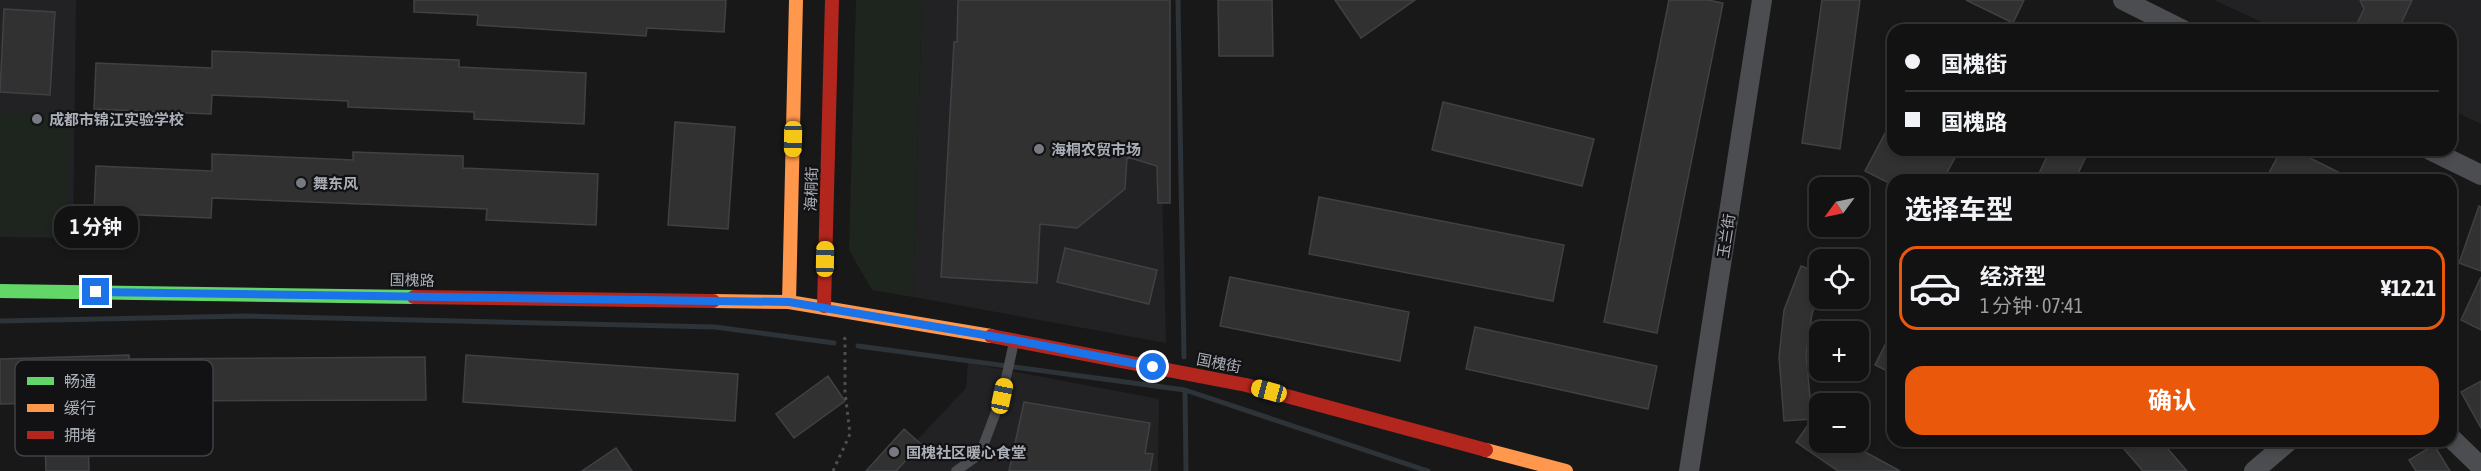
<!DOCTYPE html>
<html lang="zh">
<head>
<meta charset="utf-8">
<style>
	body { margin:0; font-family:"Asap Condensed","Noto Sans SC",sans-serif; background:#1b1b1b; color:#f1f3f6; height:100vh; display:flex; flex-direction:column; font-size:22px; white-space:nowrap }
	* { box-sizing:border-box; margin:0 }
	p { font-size:20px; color:#9c9e9f }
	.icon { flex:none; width:33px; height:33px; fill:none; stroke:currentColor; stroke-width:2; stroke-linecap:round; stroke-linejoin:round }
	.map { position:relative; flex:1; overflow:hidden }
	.sheet { position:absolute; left:1887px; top:174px; width:570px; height:273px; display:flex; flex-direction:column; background:#121212; border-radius:18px; box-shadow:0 3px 9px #0003,0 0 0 2px #313232 }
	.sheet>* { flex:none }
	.hud { position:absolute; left:1887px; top:24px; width:570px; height:132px; border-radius:18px; box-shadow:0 3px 9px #0003,0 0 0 2px #313232; display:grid; align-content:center; height:132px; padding:0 18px; background:#121212 }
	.needle { width:39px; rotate:237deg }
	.fabs { position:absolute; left:1809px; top:177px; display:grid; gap:12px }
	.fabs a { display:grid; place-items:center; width:60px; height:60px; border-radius:12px; background:#121212; box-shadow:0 3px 9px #0003,0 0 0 2px #313232; font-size:30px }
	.end { position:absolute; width:27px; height:27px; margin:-14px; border:8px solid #1a73e8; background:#fff; box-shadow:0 0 0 3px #fff }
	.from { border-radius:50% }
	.bubble { position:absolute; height:42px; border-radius:18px; background:#121212; box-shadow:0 3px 9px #0003,0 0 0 2px #313232; font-size:20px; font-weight:700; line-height:42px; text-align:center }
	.car { position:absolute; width:18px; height:36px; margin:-18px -9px; border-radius:8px; box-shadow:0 0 4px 2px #0007; background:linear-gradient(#f5c518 24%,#345 0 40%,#f5c518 0 76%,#345 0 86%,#f5c518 0) }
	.hud b { display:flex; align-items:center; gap:21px; height:57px; font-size:22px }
	.hud b+b { border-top:2px solid #313232 }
	.hud i { width:15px; height:15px; background:#f1f3f6 }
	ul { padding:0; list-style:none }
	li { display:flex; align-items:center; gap:18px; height:84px; margin:0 12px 9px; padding:0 6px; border:3px solid transparent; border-radius:18px }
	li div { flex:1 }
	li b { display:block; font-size:22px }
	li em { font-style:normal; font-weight:700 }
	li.selected { border-color:#ea580c }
	li>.icon { width:54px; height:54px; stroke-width:1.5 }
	h2 { padding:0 18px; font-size:27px; line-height:72px }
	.primary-button { display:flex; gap:12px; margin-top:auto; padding:12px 18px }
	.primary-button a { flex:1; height:69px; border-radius:18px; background:#ea580c; color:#fff; font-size:24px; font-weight:700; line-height:69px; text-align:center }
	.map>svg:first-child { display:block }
	.built { fill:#222224 }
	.green { fill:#1e251f }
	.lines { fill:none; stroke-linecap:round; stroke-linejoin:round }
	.stream { stroke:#2c3339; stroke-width:5 }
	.building { fill:#313132; stroke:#404144; stroke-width:1.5 }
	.path { stroke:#4e4f52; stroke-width:3; stroke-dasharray:3 4.5; stroke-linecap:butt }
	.lane { stroke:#4c4d51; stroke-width:10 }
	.street { stroke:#4c4d51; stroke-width:20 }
	.fast { stroke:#63d668; stroke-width:14 }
	.slow { stroke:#ff974d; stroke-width:14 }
	.jam { stroke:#b3261e; stroke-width:14 }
	.route { stroke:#1a73e8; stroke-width:8 }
	.poi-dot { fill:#777a80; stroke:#121214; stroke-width:2 }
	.labels { text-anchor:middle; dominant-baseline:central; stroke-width:4.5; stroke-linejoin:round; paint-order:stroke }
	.poi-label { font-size:15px; font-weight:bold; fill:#aaafb8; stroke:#121214; text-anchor:start }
	.street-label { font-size:15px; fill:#aaafb8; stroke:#121214 }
	.key { fill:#121214; stroke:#404145; stroke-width:1.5 }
	.key-label { font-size:16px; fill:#aaafb8 }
</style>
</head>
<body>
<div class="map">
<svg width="2481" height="471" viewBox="0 0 2481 471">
	<rect width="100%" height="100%" fill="#181818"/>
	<path class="built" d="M0 0H76L73 238 0 237Z
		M922 0H1157L1166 343 913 297Z
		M2214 0H2481V124L2451 110V30H2279Z
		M968 363 1159 399 1158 471H888L966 388Z"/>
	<path class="green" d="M856 0H922L913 297 872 290 849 250Z
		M0 113 70 115 67 234 0 232Z"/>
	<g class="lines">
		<path class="stream" d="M1178 0 1184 357
			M0 321 247 316 715 327 834 343
			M858 346 1185 390 1428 471
			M1185 390 1186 471"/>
	</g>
	<path class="building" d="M414 0H726L724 32 647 28 646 36 477 25 478 15 414 12Z
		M958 0H1170V203H1158L1157 166 1127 157 1125 189 1077 228 1040 224 1037 283 941 277 954 42H957Z
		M1218 0H1272L1273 56H1219Z
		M1335 0H1415L1361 38Z
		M1669 0H1708L1723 3 1657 333 1604 322Z
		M1822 0H1860L1840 149 1802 143Z
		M1966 0H2024L2013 23Z
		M2360 0H2412L2398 30H2354L2364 9Z
		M4 9 55 12 50 95 0 92Z
		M212 51 459 60V67L586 73 584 124 474 119V112L348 107V101L212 95 211 114 94 109 96 63 212 68Z
		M1443 102 1594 139 1582 186 1432 150Z
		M1893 118V150H1959L1943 180H1893V185L1865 171Z
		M675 122 735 127 728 229 668 225Z
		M2050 150H2089L2075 180H2036Z
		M2281 150H2294L2354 180H2284L2269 173Z
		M353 152 463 156V168L598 174 596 225 486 220 487 209 212 198 211 218 94 213 96 166 212 171V154L353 160Z
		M1319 197 1564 245 1553 301 1309 254Z
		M2479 206 2481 207V271L2459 263Z
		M1065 248 1157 270 1149 304 1057 282Z
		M1801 266 1820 273V292L1812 314 1806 354 1812 419 1784 421 1779 357 1784 310Z
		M1230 277 1409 312 1400 361 1220 326Z
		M2481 277V330L2461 320Z
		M1475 327 1657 366 1648 409 1466 369Z
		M1893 329V374L1875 365Z
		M129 355V359L425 357 426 400 141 401 0 404V359Z
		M466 355 738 374 735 421 463 402Z
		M828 376 845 401 794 438 776 414Z
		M2481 381V428L2461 392Z
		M1024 402 1150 423 1145 453 1153 454 1150 471H1009Z
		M1820 408V442H1847L1900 471H1838L1796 442Z
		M904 429 921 444 896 471H866Z
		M88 438 89 471H46L45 440Z
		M2117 441H2161L2187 471H2143Z
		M2434 445 2450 471H2416L2409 460Z
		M616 448 632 471H582Z"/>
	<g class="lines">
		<path class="path" d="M833 471 850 434 845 392V339L841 334"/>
		<path class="lane" d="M956 471 980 454 1002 396 1014 342"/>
		<path class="street" d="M2123 0 2183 30
			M2430 150 2481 175
			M2451 438 2481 467
			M1689 471 1762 0
			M2254 471 2289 441"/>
		<path class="fast" d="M0 291 414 297"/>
		<path class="slow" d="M713 301 789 302 991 336
			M789 302 796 0
			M1486 450 1566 471"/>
		<path class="jam" d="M414 297 713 301
			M824 306 832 0
			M991 336 1246 385 1486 450"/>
	</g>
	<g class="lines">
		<path class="route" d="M96 292 789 302 1014 340 1153 367"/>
	</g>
	<g class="poi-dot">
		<circle cx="37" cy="119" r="6"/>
		<circle cx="1039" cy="149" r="6"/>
		<circle cx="301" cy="183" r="6"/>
		<circle cx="894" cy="452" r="6"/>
	</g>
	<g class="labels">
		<g class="poi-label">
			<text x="49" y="119">成都市锦江实验学校</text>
			<text x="1051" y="149">海桐农贸市场</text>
			<text x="313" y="183">舞东风</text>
			<text x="906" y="452">国槐社区暖心食堂</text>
		</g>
		<g class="street-label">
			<text transform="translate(811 189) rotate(-88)">海桐街</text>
			<text transform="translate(1726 236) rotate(-81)">玉兰街</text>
			<text transform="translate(412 280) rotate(1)">国槐路</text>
			<text transform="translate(1219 363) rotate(11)">国槐街</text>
		</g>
	</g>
	<rect x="15" y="360" width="198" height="96" rx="9" class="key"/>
	<rect x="27" y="377" width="27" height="8" fill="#63d668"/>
	<rect x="27" y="404" width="27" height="8" fill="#ff974d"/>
	<rect x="27" y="431" width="27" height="8" fill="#b3261e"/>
	<g class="key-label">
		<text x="64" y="387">畅通</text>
		<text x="64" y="414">缓行</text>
		<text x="64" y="441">拥堵</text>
	</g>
</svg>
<div class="fabs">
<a><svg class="needle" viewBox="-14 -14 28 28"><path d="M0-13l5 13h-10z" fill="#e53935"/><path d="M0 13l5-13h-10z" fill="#9c9e9f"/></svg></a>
<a><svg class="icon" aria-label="locate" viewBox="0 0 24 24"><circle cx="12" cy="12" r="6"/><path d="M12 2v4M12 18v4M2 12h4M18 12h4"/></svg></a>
<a>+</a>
<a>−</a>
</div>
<i class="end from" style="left:1153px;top:367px"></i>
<i class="end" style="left:96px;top:292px"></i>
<div class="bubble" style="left:54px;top:206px;width:84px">1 分钟</div>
<i class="car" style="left:793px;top:139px;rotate:181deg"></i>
<i class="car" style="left:825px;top:259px;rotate:1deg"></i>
<i class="car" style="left:1269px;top:391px;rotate:285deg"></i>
<i class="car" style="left:1002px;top:396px;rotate:12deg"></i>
<div class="hud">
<b><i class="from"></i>国槐街</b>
<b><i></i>国槐路</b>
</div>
<section class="sheet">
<h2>选择车型</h2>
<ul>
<li class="selected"><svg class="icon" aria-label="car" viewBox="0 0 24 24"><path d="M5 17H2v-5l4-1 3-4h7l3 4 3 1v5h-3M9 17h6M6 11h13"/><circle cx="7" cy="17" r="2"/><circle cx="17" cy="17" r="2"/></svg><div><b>经济型</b><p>1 分钟 · 07:41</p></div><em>¥12.21</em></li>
</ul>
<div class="primary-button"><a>确认</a></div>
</section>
</div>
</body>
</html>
